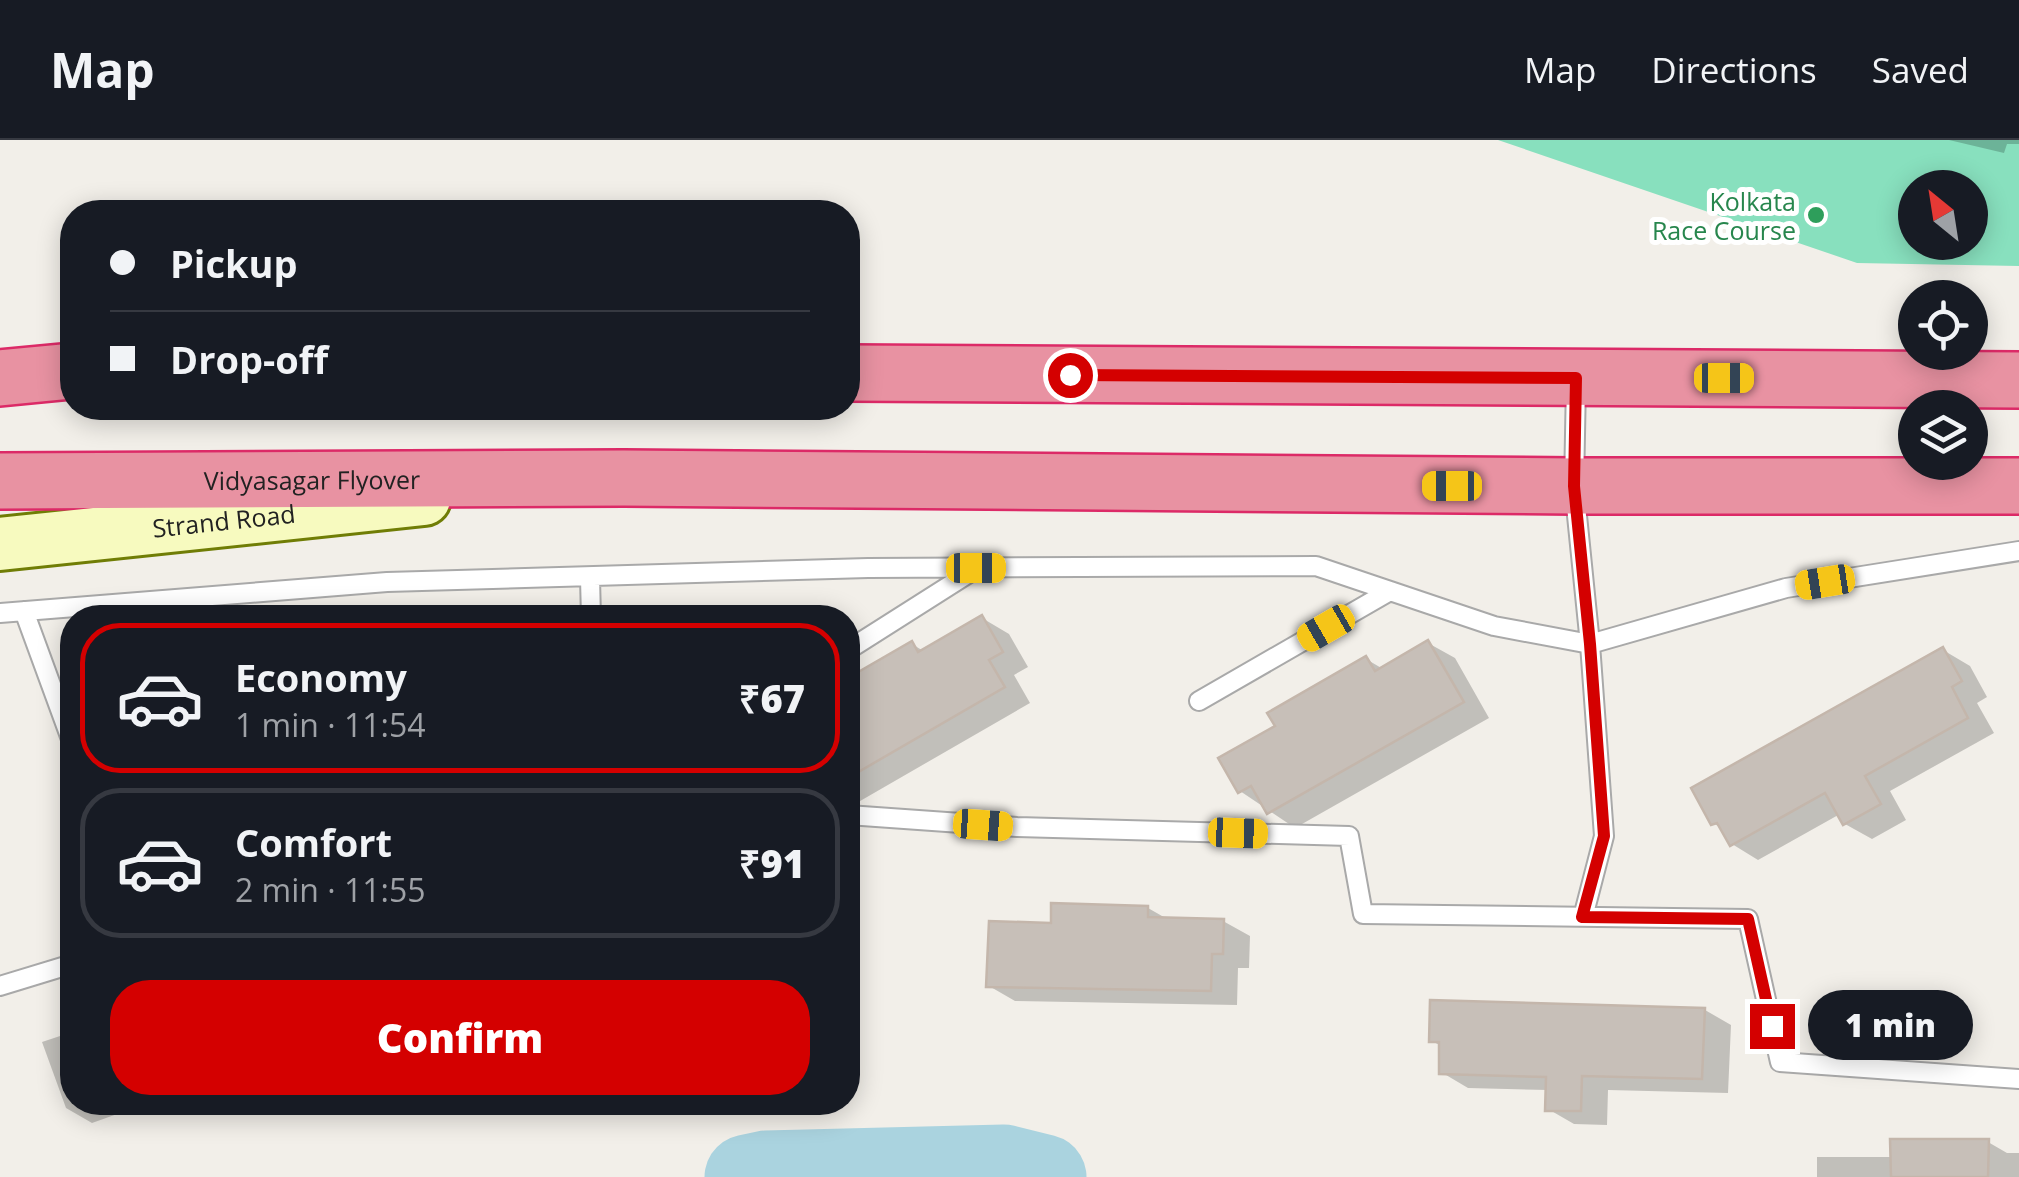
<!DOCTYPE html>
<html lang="en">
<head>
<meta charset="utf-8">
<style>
	body { margin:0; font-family:"Open Sans",sans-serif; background:#20242c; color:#f1f3f6; height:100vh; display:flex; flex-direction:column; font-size:38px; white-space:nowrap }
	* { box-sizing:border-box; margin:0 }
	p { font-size:32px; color:#9ea1a6 }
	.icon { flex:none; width:55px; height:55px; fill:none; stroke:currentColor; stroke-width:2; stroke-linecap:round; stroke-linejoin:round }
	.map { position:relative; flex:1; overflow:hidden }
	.drawer { position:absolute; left:60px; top:465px; width:800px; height:510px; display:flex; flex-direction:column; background:#171b24; border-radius:40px; box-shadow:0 5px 25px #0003 }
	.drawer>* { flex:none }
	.top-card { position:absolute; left:60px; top:60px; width:800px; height:220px; border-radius:40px; box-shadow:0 5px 25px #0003; display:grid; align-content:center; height:220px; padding:0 50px; background:#171b24 }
	.needle { width:65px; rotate:330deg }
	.controls { position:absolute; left:1898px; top:30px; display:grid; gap:20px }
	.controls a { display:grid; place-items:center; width:90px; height:90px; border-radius:50%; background:#171b24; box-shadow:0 5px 25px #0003; font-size:50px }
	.end { position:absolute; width:45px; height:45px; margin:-22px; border:12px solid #d40000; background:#fff; box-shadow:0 0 0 5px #fff }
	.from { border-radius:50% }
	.bubble { position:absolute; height:70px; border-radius:35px; background:#171b24; box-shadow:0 5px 25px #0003; font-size:32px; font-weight:800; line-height:70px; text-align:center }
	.car { position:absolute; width:30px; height:60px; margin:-30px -15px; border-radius:12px; box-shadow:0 0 8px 2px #0007; background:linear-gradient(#f5c518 24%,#345 0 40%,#f5c518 0 76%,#345 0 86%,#f5c518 0) }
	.top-card b { display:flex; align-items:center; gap:35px; height:95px; font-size:38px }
	.top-card b+b { border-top:2px solid #363941 }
	.top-card i { width:25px; height:25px; background:#f1f3f6 }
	ul { padding:18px 0 0; list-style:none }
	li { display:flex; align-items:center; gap:30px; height:150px; margin:0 20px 15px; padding:0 30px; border:5px solid #363941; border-radius:40px }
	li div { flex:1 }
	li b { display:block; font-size:38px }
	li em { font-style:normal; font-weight:800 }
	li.selected { border-color:#d40000 }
	li>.icon { width:90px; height:90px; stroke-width:1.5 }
	.action { display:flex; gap:20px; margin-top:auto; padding:20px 50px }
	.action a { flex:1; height:115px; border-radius:40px; background:#d40000; color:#fff; font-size:40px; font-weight:800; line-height:115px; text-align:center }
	header { display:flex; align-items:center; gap:60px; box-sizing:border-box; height:140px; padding:0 50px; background:#171b24; border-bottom:2px solid #363941 }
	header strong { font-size:48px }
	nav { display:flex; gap:55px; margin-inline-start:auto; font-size:35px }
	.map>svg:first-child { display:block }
	.pitch { fill:#88e0be; fill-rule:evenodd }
	.shadow { fill:#0003 }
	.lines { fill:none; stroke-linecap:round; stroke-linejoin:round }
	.river { stroke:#aad3df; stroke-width:85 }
	.building { fill:#c7bfb8; stroke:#c4b6ab; stroke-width:2.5 }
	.lane-casing { stroke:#a9a9a9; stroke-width:22 }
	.secondary-casing { stroke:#707d05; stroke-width:58 }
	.highway-casing { stroke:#dc2a67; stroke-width:60 }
	.lane { stroke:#fff; stroke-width:18 }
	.secondary { stroke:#f7fabf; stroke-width:52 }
	.highway { stroke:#e892a2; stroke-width:55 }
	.route { stroke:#d40000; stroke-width:12 }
	.leisure-dot { fill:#2e9e5b; stroke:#fff; stroke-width:4 }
	.labels { text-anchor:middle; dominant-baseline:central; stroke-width:10; stroke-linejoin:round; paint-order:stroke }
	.leisure-label { font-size:25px; fill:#27864d; stroke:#fff; text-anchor:end }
	.street-label { font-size:25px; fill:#222; stroke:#fff }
</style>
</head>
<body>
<header>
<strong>Map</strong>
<nav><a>Map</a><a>Directions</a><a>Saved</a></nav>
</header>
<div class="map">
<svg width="2019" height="1037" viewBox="0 0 2019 1037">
	<rect width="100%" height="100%" fill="#f2efe9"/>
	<path class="pitch" d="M1498 0H2019V126L1857 123ZM1915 48H1970V102H1915Z"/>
	<path class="shadow" d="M1949 0H2019V4H2007L2004 13Z
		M982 478 1009 494 1028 527 1014 535 1030 563 848 668V541L912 504 925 512Z
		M1428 503 1455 518 1489 578 1295 688 1240 651 1279 587 1366 519 1383 529Z
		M1943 510 1970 526 1987 557 1977 563 1994 593 1890 651 1906 680 1872 699 1845 684 1840 674 1758 720 1732 704 1723 689 1713 683Z
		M1148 768 1169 780 1223 781 1250 796 1249 828H1238L1237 865 1015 861 989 846 1053 785Z
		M1705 870 1731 885 1728 953 1608 950 1607 985 1574 984 1548 969V950L1468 948 1441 932 1442 906 1431 901Z
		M72 892V962H151L92 983 66 968 42 902Z
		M1988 1002 2007 1013H2019V1037H1817V1017H1893Z"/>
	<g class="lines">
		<path class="river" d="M747 1037 766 1033 1004 1027 1044 1037"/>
	</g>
	<path class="building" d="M982 475 1003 512 989 520 1005 547 848 638V538L912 501 918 512Z
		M1428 500 1464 562 1267 674 1251 646 1238 653 1218 618 1275 586 1267 573 1366 516 1375 531Z
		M1943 507 1962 541 1952 547 1968 578 1865 636 1881 664 1843 685 1825 653 1730 706 1717 683 1711 685 1691 648Z
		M1051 763 1148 766V777L1224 779 1223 814H1212L1211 851 986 847 989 781 1051 783Z
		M1430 860 1705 868 1702 939 1582 936 1581 971H1545L1546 937 1439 934V902H1429Z
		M1890 999H1989L1988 1037H1891Z"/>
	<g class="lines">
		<defs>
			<path id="lane" d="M1576 243 1574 346 1590 504 1604 696 1583 777
				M590 438 591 478
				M24 471 72 602
				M0 473 387 442 868 428 1316 426 1494 486 1590 504 1786 448 2019 411
				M848 510 974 430
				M1199 561 1390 451
				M848 675 1017 687 1349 696 1363 774 1748 779 1780 922 2019 939
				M0 846 72 824"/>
			<g id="secondary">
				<path id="s1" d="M0 404 424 359"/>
			</g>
			<g id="highway">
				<path d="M848 233 2019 240"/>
				<path d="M0 238 72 231"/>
				<path id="s2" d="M0 341 624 338 1574 346H2019"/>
			</g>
		</defs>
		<use href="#lane" class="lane-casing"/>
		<use href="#secondary" class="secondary-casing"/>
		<use href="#highway" class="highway-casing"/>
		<use href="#lane" class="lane"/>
		<use href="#secondary" class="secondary"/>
		<use href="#highway" class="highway"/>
	</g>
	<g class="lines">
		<path class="route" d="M1070 235 1576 238 1574 346 1590 504 1604 696 1582 777 1748 779 1772 886"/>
	</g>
	<circle class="leisure-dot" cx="1816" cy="75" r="10"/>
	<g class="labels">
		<g class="leisure-label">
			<text x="1796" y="61">Kolkata<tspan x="1796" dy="29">Race Course</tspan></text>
		</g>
		<g class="street-label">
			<text stroke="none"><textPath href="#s2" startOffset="312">Vidyasagar Flyover</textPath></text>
			<text stroke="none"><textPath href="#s1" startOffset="225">Strand Road</textPath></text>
		</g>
	</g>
</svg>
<div class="controls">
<a><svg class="needle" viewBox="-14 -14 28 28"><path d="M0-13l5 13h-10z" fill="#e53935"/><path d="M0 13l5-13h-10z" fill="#9ea1a6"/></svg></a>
<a><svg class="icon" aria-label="locate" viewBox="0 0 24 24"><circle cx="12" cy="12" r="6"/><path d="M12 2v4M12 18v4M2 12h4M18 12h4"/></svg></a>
<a><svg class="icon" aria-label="layers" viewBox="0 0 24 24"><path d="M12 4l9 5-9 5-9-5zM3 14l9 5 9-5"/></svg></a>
</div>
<i class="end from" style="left:1070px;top:235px"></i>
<i class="end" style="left:1772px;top:886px"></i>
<div class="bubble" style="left:1808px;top:850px;width:165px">1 min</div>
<i class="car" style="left:1724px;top:238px;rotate:90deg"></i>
<i class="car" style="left:1452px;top:346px;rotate:270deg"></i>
<i class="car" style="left:976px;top:428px;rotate:90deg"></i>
<i class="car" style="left:1825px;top:442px;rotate:261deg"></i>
<i class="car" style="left:1326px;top:488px;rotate:240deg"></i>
<i class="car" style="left:983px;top:685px;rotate:94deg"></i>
<i class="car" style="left:1238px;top:693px;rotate:92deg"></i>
<div class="top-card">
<b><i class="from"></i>Pickup</b>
<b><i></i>Drop-off</b>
</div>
<section class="drawer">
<ul>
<li class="selected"><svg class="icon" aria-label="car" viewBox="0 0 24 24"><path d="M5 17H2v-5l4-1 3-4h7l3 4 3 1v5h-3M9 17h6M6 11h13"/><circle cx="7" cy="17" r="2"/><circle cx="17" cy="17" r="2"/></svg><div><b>Economy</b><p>1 min · 11:54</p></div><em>₹67</em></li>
<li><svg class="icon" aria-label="car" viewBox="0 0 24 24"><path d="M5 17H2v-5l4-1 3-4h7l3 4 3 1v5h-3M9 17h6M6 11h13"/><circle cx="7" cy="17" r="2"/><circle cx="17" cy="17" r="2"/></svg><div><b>Comfort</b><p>2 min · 11:55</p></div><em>₹91</em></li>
</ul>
<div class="action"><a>Confirm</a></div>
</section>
</div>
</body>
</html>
